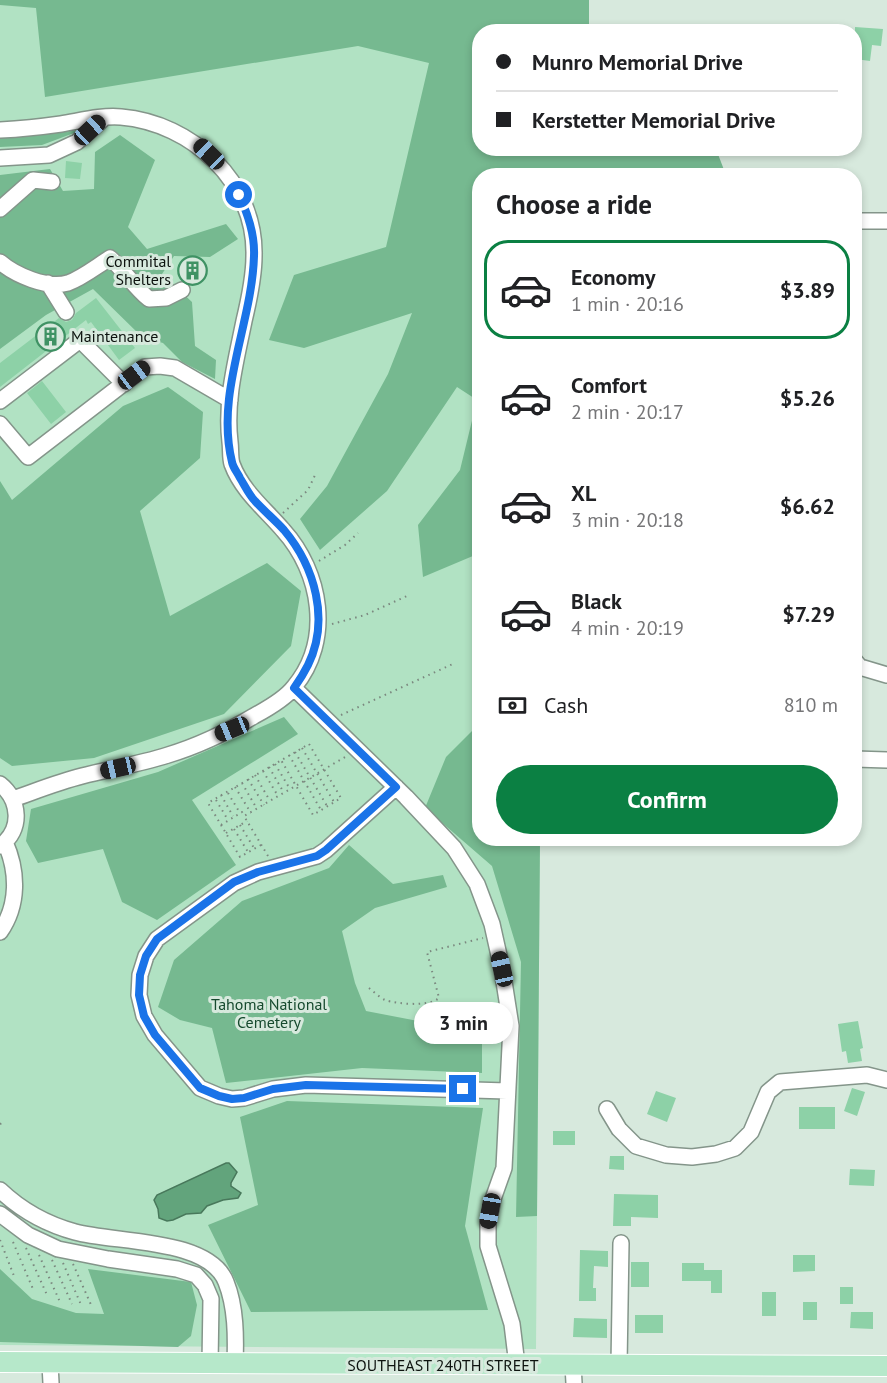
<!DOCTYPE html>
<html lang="en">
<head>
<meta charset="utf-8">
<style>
	body { margin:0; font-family:"PT Sans",sans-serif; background:#f6f6f6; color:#202124; height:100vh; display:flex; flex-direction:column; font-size:22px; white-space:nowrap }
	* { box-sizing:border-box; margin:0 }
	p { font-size:20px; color:#757577 }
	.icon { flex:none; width:33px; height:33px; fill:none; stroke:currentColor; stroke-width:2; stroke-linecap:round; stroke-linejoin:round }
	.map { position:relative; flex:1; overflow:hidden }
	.details { position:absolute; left:472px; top:168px; width:390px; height:678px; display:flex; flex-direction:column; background:#fff; border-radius:24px; box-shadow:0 3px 9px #0003 }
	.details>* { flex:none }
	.banner { position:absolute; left:472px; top:24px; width:390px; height:132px; border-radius:24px; box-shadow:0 3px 9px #0003; display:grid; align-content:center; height:132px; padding:0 24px; background:#fff }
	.end { position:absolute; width:27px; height:27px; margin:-14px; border:8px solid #1a73e8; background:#fff; box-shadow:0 0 0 3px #fff }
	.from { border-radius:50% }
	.bubble { position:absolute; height:42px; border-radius:21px; background:#fff; box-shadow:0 3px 9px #0003; font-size:20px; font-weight:800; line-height:42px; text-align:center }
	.car { position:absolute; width:18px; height:36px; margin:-18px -9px; border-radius:8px; box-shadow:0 0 4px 2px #0007; background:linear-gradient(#222 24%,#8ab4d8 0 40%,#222 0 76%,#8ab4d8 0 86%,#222 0) }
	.banner b { display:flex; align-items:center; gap:21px; height:57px; font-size:22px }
	.banner b+b { border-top:2px solid #e0e0e0 }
	.banner i { width:15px; height:15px; background:#202124 }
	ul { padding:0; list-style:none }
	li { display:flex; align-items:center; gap:18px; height:99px; margin:0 12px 9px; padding:0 12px; border:3px solid transparent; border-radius:24px }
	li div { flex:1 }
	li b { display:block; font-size:22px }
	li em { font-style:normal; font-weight:800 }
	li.selected { border-color:#0b8043 }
	li>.icon { width:54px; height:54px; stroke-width:1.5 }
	h2 { padding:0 24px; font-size:27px; line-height:72px }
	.pay { display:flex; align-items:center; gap:15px; height:66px; padding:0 24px; font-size:22px }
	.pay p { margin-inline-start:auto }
	.button { display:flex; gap:12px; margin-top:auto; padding:12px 24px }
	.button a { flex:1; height:69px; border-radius:36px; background:#0b8043; color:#fff; font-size:24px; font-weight:800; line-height:69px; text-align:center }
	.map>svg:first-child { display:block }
	.green { fill:#b1e2c3 }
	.forest { fill:#76b990 }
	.water { fill:#62a47c; stroke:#48785b; stroke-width:1.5 }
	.building { fill:#8dd1a7 }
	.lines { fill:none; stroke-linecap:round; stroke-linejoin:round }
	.minor-casing { stroke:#84958a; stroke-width:18 }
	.major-casing { stroke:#fff; stroke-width:22 }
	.path { stroke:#7b887f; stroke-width:2; stroke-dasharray:1.5 4.5; stroke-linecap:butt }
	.minor { stroke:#fff; stroke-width:15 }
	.major { stroke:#b6e8ca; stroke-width:20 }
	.route { stroke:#1a73e8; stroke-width:8 }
	.labels { text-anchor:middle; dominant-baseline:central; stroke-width:6; stroke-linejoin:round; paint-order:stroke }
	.poi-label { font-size:16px; fill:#0d130f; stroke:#d7e9dd; text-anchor:end }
	.park-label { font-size:16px; fill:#164a2e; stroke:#d7e9dd }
	.street-label { font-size:16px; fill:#0d130f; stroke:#d7e9dd }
</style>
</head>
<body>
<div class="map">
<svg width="887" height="1383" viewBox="0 0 887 1383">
	<rect width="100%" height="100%" fill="#d7e9dd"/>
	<path class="green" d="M0 0 480 32V838L540 839 536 1349 0 1345Z"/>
	<path class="forest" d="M0 0H589V31L480 32V148L716 149 726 175 480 176V553L423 577 418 525 460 470 477 400 457 387 387 491 320 550 300 519 327 486 388 374 412 313 304 348 269 340 294 275 386 247 429 63 358 46 45 97 36 8 0 5Z
		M82 130 42 145 0 147V137Z
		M120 135 155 160 128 227 147 249 226 224 238 239 210 257 174 256 162 274 192 302 195 346 216 360 215 379 182 362 163 343 142 337 93 289 46 315 0 349V175L50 169 63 191 94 189 95 152Z
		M168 387 203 412 200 458 140 511 170 616 267 563 301 591 291 646 224 714 94 758 12 766 0 758V481L12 500 123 406Z
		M284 717 298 734 192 800 236 865 157 920 122 902 103 849 38 863 26 841 31 809 158 772Z
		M480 723V838L540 839 537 1216 516 1217 521 962 492 866 425 808 446 757Z
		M349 845 393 884 443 875 447 887 375 908 342 931 355 983 366 1011 418 1021 482 1003V1073L362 1068 226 1083 212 1028 180 1020 158 1007 174 960 242 901 329 868Z
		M287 1101 483 1108 465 1226 488 1310 251 1312 208 1225 258 1205 240 1117Z
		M0 1269 32 1299 76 1313 104 1314 88 1269 191 1282 197 1305 191 1336 178 1347 0 1342Z"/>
	<path class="water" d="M226 1163H229L237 1172 231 1183V1186L241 1193 238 1198 223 1200 207 1206 201 1213 186 1214 173 1220 167 1221 159 1218 158 1209 154 1200 157 1195Z"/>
	<path class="building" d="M855 27 883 29 881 46 872 45 870 61 855 59Z
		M66 161 82 163 80 179 65 178Z
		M188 258 202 265 195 281 181 274Z
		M96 298 135 348 119 360 91 322 88 324 86 320 0 387V363L59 318 66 322 72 320 76 313Z
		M42 381 66 412 51 424 27 393Z
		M858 1021 863 1048 860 1049 862 1061 848 1063 846 1051 842 1052 838 1024Z
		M852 1088 865 1092 857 1116 844 1111Z
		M656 1091 676 1098 667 1122 647 1114Z
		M799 1107H835V1129H799Z
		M553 1131H575V1145H553Z
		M610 1156H624V1170L609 1169Z
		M850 1169 875 1170 874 1186 849 1185Z
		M614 1194 658 1195V1218L631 1217V1226H613Z
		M580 1250 608 1251V1267L594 1266 593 1288H596V1301H579Z
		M793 1255H815V1271L793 1272Z
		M631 1262H649V1287H631Z
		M682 1263H704V1270H722V1293H711V1281H682Z
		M840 1287H853V1304H840Z
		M762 1292H776V1316H762Z
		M803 1302H817V1320H803Z
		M851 1312H873V1329L850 1328Z
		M635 1315H663V1333H635Z
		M574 1318 607 1319V1338L573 1337Z"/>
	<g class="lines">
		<defs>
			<path id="minor" d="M0 130C20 129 40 127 61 124 80 121 102 115 121 117 192 123 256 182 254 256 254 278 249 300 244 321 236 361 225 401 230 442 231 449 230 458 232 464 242 491 265 509 283 530 321 572 333 640 294 687 285 699 267 709 254 716 227 732 198 746 168 755 140 764 110 769 82 776 58 782 36 791 13 799
				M0 158 49 155 77 142 104 118
				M0 209 33 180 52 182
				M855 221H887
				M0 262C15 275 47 289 68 283 82 278 97 266 110 258 125 271 134 287 149 299L166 298 182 290
				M48 283 66 312
				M0 401 80 340 124 384
				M0 424 28 457 145 367 160 366 175 368 230 400
				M855 661 860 667 887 675
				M294 688 406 797 454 848 477 884 492 924 502 969 511 1026 504 1168 493 1199 488 1223V1246L512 1324 517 1365
				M855 759 887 760
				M0 784C20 800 23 830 0 846
				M396 787 326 850 317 856 258 872 234 883 157 939 146 956 140 975 139 995 144 1016 155 1035 200 1088 219 1096 232 1099 244 1098 273 1089 306 1085 507 1091
				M0 932C19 905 18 871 5 842
				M607 1109 619 1129 636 1146 666 1155 692 1157 716 1154 735 1148 751 1132 768 1092 780 1082 867 1075 887 1080
				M0 1190C22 1211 46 1224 75 1232 115 1243 209 1238 226 1282 236 1307 236 1337 235 1364
				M0 1214 28 1235 58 1249 108 1259 177 1269 196 1275 205 1285 211 1299 210 1364
				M50 1364 51 1383
				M573 1365 574 1383
				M619 1365 621 1243"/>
			<path id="major" d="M0 1362 887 1366"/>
		</defs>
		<use href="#minor" class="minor-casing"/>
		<use href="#major" class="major-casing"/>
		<path class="path" d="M283 513 308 490 316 473
			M319 561 345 545 358 533
			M332 624 365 615 407 596
			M341 715 455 663
			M302 748 334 802
			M295 752 327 806
			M289 755 321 810
			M275 764 290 789
			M269 767 284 793
			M263 771 278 796
			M255 775 270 801
			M248 779 264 805
			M242 783 257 809
			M235 787 251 813
			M228 793 240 813
			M221 795 233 816
			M216 800 228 820
			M221 825 242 812 244 816
			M240 825 254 848
			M234 829 248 852
			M226 833 247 821
			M261 845 240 857 208 803 309 744 341 798 313 815 281 760
			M268 856 244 816 347 756
			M369 988C374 992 379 997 385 1000 397 1004 429 1007 439 998L427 952 483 938
			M0 1124 2 1123
			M0 1240 14 1276
			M13 1242 33 1289
			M26 1248 47 1295
			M39 1255 60 1302
			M52 1260 72 1304
			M63 1263 82 1307
			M73 1264 92 1307"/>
		<use href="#minor" class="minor"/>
		<use href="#major" class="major"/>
	</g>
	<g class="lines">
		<path class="route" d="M239 195C248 214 255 234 254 256 252 324 215 393 232 462 233 468 238 473 240 478 245 486 249 495 255 501 264 511 275 520 284 530 315 567 330 620 308 665 304 673 299 681 294 688L396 787 326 850 317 856 258 872 234 882 157 939 146 956 140 975 139 995 144 1016 155 1035 200 1088 219 1096 232 1099 244 1098 273 1089 306 1085 463 1089"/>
	</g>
	<defs>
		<symbol id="building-ring" viewBox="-11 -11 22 22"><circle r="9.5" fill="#d7e9dd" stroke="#3f9264" stroke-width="1.5"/><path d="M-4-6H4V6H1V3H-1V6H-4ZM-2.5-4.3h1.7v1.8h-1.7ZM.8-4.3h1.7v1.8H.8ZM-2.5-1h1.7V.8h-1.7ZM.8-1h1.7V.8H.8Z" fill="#3f9264"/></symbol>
	</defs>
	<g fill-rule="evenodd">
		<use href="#building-ring" x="176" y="254" width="33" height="33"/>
		<use href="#building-ring" x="34" y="320" width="33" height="33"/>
	</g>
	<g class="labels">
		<g class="poi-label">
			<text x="171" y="261">Commital<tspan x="171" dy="18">Shelters</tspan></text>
			<text x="71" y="336" text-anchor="start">Maintenance</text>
		</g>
		<g class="park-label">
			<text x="269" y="1004">Tahoma National<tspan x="269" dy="18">Cemetery</tspan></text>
		</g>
		<g class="street-label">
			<text x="443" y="1365">SOUTHEAST 240TH STREET</text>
		</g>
	</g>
</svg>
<i class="end from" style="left:239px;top:195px"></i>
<i class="end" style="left:463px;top:1089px"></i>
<div class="bubble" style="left:414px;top:1002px;width:99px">3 min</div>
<i class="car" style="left:90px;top:130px;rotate:47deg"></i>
<i class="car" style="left:209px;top:154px;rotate:314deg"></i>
<i class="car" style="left:134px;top:375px;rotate:53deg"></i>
<i class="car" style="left:232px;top:729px;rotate:248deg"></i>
<i class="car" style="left:118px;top:768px;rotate:257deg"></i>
<i class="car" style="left:502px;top:969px;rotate:347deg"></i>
<i class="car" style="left:490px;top:1211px;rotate:190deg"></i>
<div class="banner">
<b><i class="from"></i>Munro Memorial Drive</b>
<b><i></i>Kerstetter Memorial Drive</b>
</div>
<section class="details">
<h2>Choose a ride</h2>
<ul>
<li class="selected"><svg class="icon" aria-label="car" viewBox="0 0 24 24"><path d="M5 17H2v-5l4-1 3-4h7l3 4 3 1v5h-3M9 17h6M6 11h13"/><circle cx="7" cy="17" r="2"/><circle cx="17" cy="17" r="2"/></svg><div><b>Economy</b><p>1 min · 20:16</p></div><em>$3.89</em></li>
<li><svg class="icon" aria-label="car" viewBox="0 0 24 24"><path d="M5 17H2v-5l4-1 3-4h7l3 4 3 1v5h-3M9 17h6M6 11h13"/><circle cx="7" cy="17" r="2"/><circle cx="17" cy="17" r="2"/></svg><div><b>Comfort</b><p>2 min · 20:17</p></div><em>$5.26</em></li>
<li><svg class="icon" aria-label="car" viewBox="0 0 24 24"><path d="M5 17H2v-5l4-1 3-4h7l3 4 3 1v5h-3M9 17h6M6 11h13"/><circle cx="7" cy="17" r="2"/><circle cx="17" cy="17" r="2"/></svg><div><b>XL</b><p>3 min · 20:18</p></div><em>$6.62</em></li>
<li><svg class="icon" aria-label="car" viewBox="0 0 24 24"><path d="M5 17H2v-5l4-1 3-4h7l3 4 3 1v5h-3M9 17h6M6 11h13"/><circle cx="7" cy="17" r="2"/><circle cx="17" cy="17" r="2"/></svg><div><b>Black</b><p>4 min · 20:19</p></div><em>$7.29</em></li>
</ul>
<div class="pay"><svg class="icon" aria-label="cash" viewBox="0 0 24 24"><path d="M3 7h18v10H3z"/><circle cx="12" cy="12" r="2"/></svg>Cash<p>810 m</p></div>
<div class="button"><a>Confirm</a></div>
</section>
</div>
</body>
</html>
